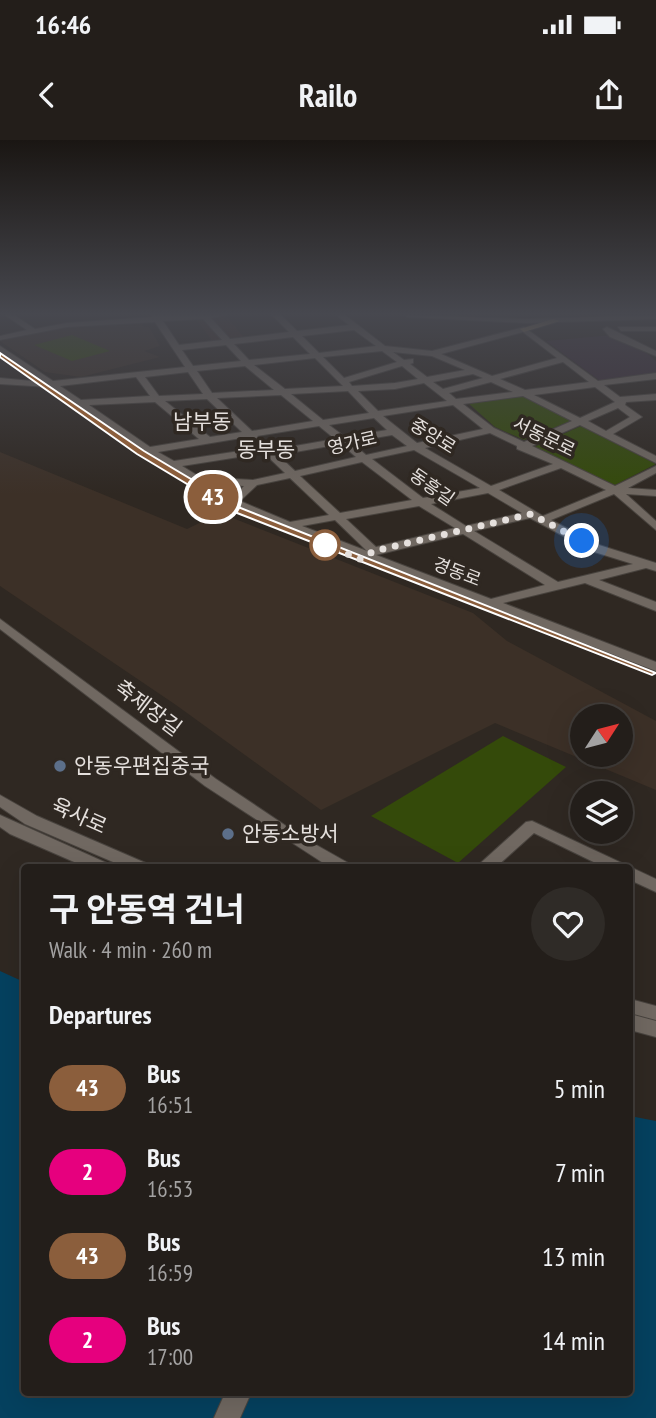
<!DOCTYPE html>
<html lang="en">
<head>
<meta charset="utf-8">
<style>
  :root { --surface:#231e1a; --page:#2f2b27; --text:#f1f3f6; --muted:#a3a2a2; --line:#403c39 }
  body { margin:0; font-family:"PT Sans Narrow","Noto Sans KR",sans-serif; background:var(--page); color:var(--text); height:100vh; display:flex; flex-direction:column; font-size:26px; white-space:nowrap }
  * { box-sizing:border-box; margin:0 }
  p { font-size:23px; color:var(--muted) }
  .icon { flex:none; width:38px; height:38px; fill:none; stroke:currentColor; stroke-width:2; stroke-linecap:round; stroke-linejoin:round }
  .map { position:relative; flex:1; overflow:hidden }
  .details { position:absolute; left:21px; top:724px; width:612px; height:532px; display:flex; flex-direction:column; background:var(--surface); border-radius:7px; box-shadow:0 7px 28px #0002,0 0 0 2px var(--line) }
  .details>* { flex:none }
  .badge { padding:0 14px; border-radius:23px; font-size:24px; line-height:46px }
  .needle { width:46px; rotate:54deg }
  .controls { position:absolute; left:570px; top:564px; display:grid; gap:14px }
  .controls a { display:grid; place-items:center; width:63px; height:63px; border-radius:50%; background:var(--surface); box-shadow:0 7px 28px #0002,0 0 0 2px var(--line); font-size:35px }
  .you { position:absolute; width:35px; height:35px; margin:-18px; border:5px solid #fff; border-radius:50%; background:#1a73e8; box-shadow:0 0 0 10px #1a73e833 }
  .map>.badge { position:absolute; translate:-50% -50%; box-shadow:0 0 0 4px #fff }
  h2 { padding:0 28px; font-size:26px; line-height:63px }
  .round { display:grid; place-items:center; flex:none; width:74px; height:74px; border-radius:37px; background:var(--page) }
  .overview { display:flex; align-items:center; justify-content:space-between; height:119px; padding:0 28px }
  h1 { font-size:33px; font-weight:700; line-height:52px }
  ul { padding:0; list-style:none }
  li { display:flex; align-items:center; gap:21px; height:84px; padding:0 28px }
  li div { flex:1 }
  li b { display:block; font-size:26px }
  li em { font-style:normal }
  li .badge { min-width:77px; font-weight:700; text-align:center }
  .status { display:flex; justify-content:space-between; align-items:center; height:49px; padding:0 35px; background:var(--surface); direction:ltr }
  .status svg { height:19px; fill:currentColor }
  header { display:flex; justify-content:space-between; align-items:center; height:91px; padding:0 28px; background:var(--surface); font-size:32px; font-weight:700 }
  .map>svg:first-child { display:block }
</style>
</head>
<body>
<div class="status"><b>16:46</b><svg viewBox="0 0 49 12"><path d="M0 12V9h3v3zM5 12V6h3v6zM10 12V3h3v9zM15 12V0h3v12zM26 1h20v11H26zM47 4h2v5h-2z"/></svg></div>
<header><svg class="icon" aria-label="back" viewBox="0 0 24 24"><path d="M15 5l-7 7 7 7"/></svg>Railo<svg class="icon" aria-label="share" viewBox="0 0 24 24"><path d="M12 15V3M7 8l5-5 5 5M5 13v7h14v-7"/></svg></header>
<div class="map">
<svg width="656" height="1278" viewBox="0 0 656 1278">
  <rect width="100%" height="100%" fill="#2f2822"/>
  <path fill="#3f2c25" d="M225,175L246,200L214,203L195,178Z"/>
  <g fill="#3c3027" fill-rule="evenodd">
    <path d="M142,183L144,187H149L160,206L144,211L160,217L81,237L45,232L0,201L61,187Z"/>
    <path d="M0,312L187,389L220,373L473,473L507,501L656,581V650L495,583L321,670L176,565L0,446ZM583,576H621V614H583Z"/>
  </g>
  <path fill="#3a2b37" d="M612,195L648,214L656,221V235L600,241L546,201Z"/>
  <g fill="#344a0a">
    <path d="M72,195L110,211L72,221L34,205Z"/>
    <path d="M522,255L573,280L524,300L495,287L468,263Z"/>
    <path d="M581,286L656,324L615,345L532,308Z"/>
    <path d="M503,596L566,627L458,723L371,676Z"/>
  </g>
  <path fill="#05415f" d="M0,831L24,842V1253H630V976L656,981V1278H0Z"/>
  <g fill="none" stroke-linecap="round" stroke-linejoin="round">
    <g stroke="#48433e" stroke-width="2">
      <g id="minor">
        <path d="M5,175H14L35,189L67,183L152,177L151,175H226L211,178L230,199L289,192L272,175H281L297,191L349,185L336,175H345L385,206L432,211L524,187L598,241L656,233V239L604,245L620,257L656,254V260L626,262L625,265L642,277L613,294L656,316V323L580,285L532,306L615,346L656,326V333L628,348L656,350V356L626,354L656,381V390L614,354L551,380L599,405L656,423V431L646,428L599,440L656,462V471L585,443L503,463L656,522V531L368,420H361L359,417L234,367L225,368L223,366L226,362L166,327L50,247L0,244V238L43,242L0,213V206L53,241L185,227L155,182L67,187L0,200V196L27,190ZM203,179L222,200L179,205L163,181ZM354,190L376,206L319,213L302,196ZM523,192L557,218L492,236L441,214ZM293,197L310,214L249,220L234,204ZM226,205L241,221L193,226L182,210ZM382,211L397,222L344,238L323,217ZM393,212L432,216L465,230L427,237L410,224L413,223V219L404,220ZM315,218L343,246L285,249L254,225ZM563,222L589,242L525,250L500,239ZM245,226L274,250L212,253L197,231ZM402,226L418,239L395,243L352,246L349,242ZM188,232L203,254L159,256L145,237ZM473,234L483,238L443,249L433,242ZM136,237L150,256L81,260L60,246ZM491,242L513,252L456,259L449,253ZM424,243L447,261L378,271L358,251L395,249ZM595,247L615,262L580,278L534,255ZM348,251L369,273L323,280L291,254ZM281,255L313,281L252,291L217,258ZM523,256L572,281L524,302L494,288L463,264ZM207,259L242,292L210,297L165,261ZM155,262L199,299L150,307L89,265ZM453,265L483,289L417,303L383,276ZM618,268L630,277L606,291L588,281ZM374,278L387,290L345,297L329,285ZM319,286L335,299L272,310L257,296ZM490,293L517,306V309L553,324L491,346L425,308ZM392,295L407,306L366,315L351,302ZM247,297L259,308L174,321L158,312ZM341,304L356,317L295,331L278,315ZM414,310L480,348L423,358L372,319ZM264,313L285,333L253,340L200,337L182,326ZM362,322L412,360L340,373L300,336ZM561,328L606,350L543,376L499,350ZM290,338L329,375L290,382L240,361L257,345ZM212,344L244,346L233,357ZM488,353L522,373L466,386L431,364ZM419,366L455,388L376,407L346,379ZM530,378L591,411L633,424L558,442L474,391ZM335,380L367,411L302,386ZM463,394L545,445L491,459L376,415Z"/>
        <path d="M404,175L526,179L656,175V179L526,183L408,177Z"/>
        <path d="M607,187L656,211V216L610,197L603,189Z"/>
        <path d="M618,187H656V191H621Z"/>
        <path d="M0,479L216,639L304,698L350,724L353,728H331L205,646L0,489Z"/>
        <path d="M0,655L37,676L148,724L151,728H127L25,684L0,667Z"/>
        <path d="M0,675L109,724L112,728H88L10,694L0,687Z"/>
        <path d="M532,681L656,739V752L630,740V728H606L534,693L495,728H475L526,682Z"/>
        <path d="M630,859L656,866V880L630,873Z"/>
        <path d="M630,874L656,881V897L630,890Z"/>
        <path d="M225,1253H251L240,1278H214Z"/>
      </g>
    </g>
    <g stroke="#48433e" stroke-width="2">
      <path id="major" d="M553,179L560,181L524,192L520,189Z"/>
    </g>
    <use href="#minor" fill="#706861" fill-rule="evenodd"/>
    <use href="#major" fill="#aa946a" fill-rule="evenodd"/>
  </g>
  <linearGradient id="sky" x2="0" y2="1"><stop stop-color="#1a1613"/><stop offset="0.49" stop-color="#47484f"/><stop offset="1" stop-color="#47484f" stop-opacity="0"/></linearGradient>
  <rect width="656" height="354" fill="url(#sky)"/>
  <path fill="#8b5e3c" stroke="#fff" stroke-width="2" d="M0,213L144,311L238,367L656,533L652,535L232,371L137,314L0,217Z"/>
  <g fill="none" stroke-linecap="round" stroke-linejoin="round">
    <path stroke="#e5e0dd" stroke-width="7" stroke-dasharray="0 12.6" d="M325,405L360,419L374,411L531,374L582,401"/>
  </g>
  <circle fill="#fff" stroke="#8b5e3c" stroke-width="3.5" cx="325" cy="405" r="14"/>
  <g fill="#5c6f8a" stroke="#2f2822" stroke-width="2.5">
    <circle cx="60" cy="626" r="7"/>
    <circle cx="228" cy="694" r="7"/>
  </g>
  <g text-anchor="middle" stroke-width="7" stroke-linejoin="round" paint-order="stroke">
    <g font-size="18" fill="#e5e0dd" stroke="#2f2822">
      <text transform="translate(433 296) rotate(32)" y="6">중앙로</text>
      <text transform="translate(544 297) rotate(26)" y="6">서동문로</text>
      <text transform="translate(352 303) rotate(-13)" y="6">영가로</text>
      <text transform="translate(432 347) rotate(35)" y="6">동흥길</text>
      <text transform="translate(457 432) rotate(21)" y="6">경동로</text>
    </g>
    <g font-size="21" fill="#e5e0dd" stroke="#2f2822">
      <text x="202" y="289">남부동</text>
      <text x="266" y="317">동부동</text>
    </g>
    <g font-size="21" fill="#e5e0dd" stroke="#2f2822">
      <text transform="translate(148 568) rotate(37)" y="7">축제장길</text>
      <text transform="translate(79 676) rotate(24)" y="7">육사로</text>
    </g>
    <g font-size="21" fill="#e5e0dd" stroke="#2f2822" text-anchor="start">
      <text x="74" y="633">안동우편집중국</text>
      <text x="242" y="701">안동소방서</text>
    </g>
  </g>
</svg>
<div class="controls">
<a><svg class="needle" viewBox="-14 -14 28 28"><path d="M0-13l5 13h-10z" fill="#e53935"/><path d="M0 13l5-13h-10z" fill="#a3a2a2"/></svg></a>
<a><svg class="icon" aria-label="layers" viewBox="0 0 24 24"><path d="M12 4l9 5-9 5-9-5zM3 14l9 5 9-5"/></svg></a>
</div>
<div class="you" style="left:582px;top:401px"></div>
<b class="badge" style="left:213px;top:357px;background:#8b5e3c;color:#fff">43</b>
<section class="details">
<div class="overview"><div><h1>구 안동역 건너</h1><p>Walk · 4 min · 260 m</p></div><a class="round"><svg class="icon" aria-label="heart" viewBox="0 0 24 24"><path d="M12 20l-8-8c-3-5 5-10 8-4 3-6 11-1 8 4z"/></svg></a></div>
<h2>Departures</h2>
<ul>
<li><span class="badge" style="background:#8b5e3c;color:#fff">43</span><div><b>Bus</b><p>16:51</p></div><em>5 min</em></li>
<li><span class="badge" style="background:#e6007e;color:#fff">2</span><div><b>Bus</b><p>16:53</p></div><em>7 min</em></li>
<li><span class="badge" style="background:#8b5e3c;color:#fff">43</span><div><b>Bus</b><p>16:59</p></div><em>13 min</em></li>
<li><span class="badge" style="background:#e6007e;color:#fff">2</span><div><b>Bus</b><p>17:00</p></div><em>14 min</em></li>
</ul>
</section>
</div>
</body>
</html>
